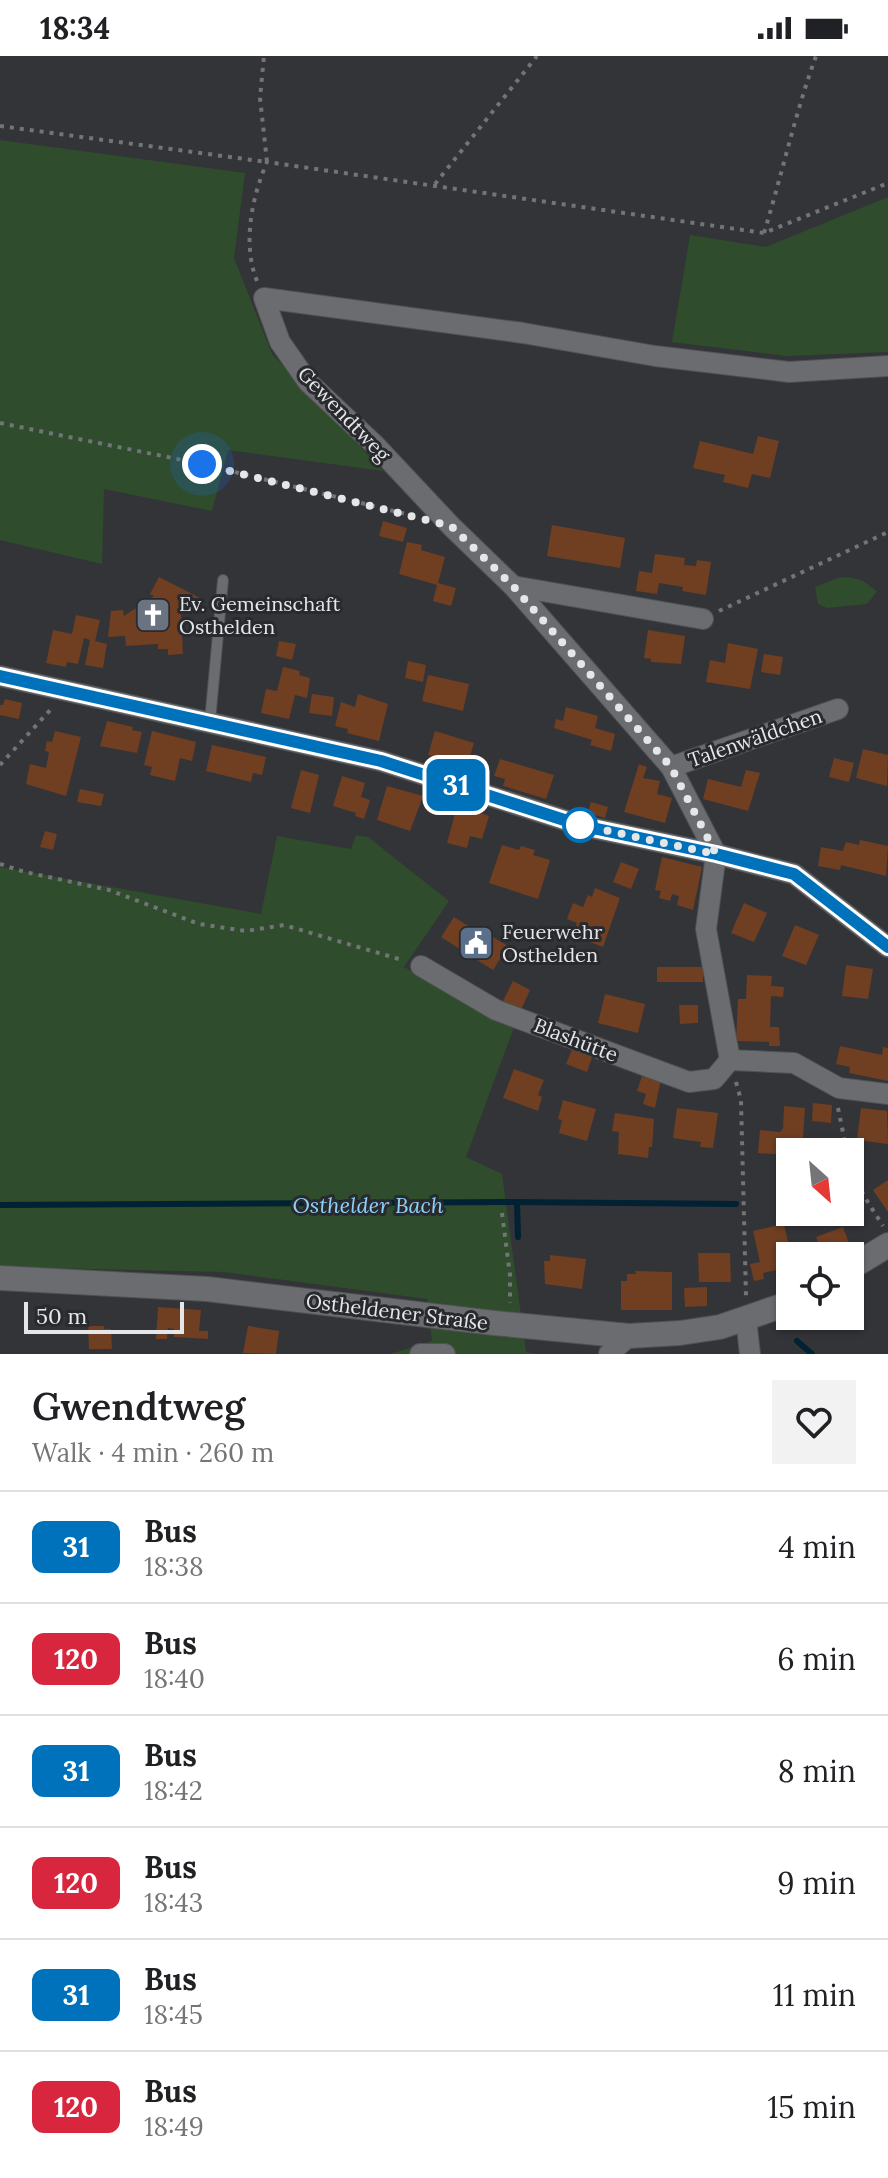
<!DOCTYPE html>
<html lang="en">
<head>
<meta charset="utf-8">
<style>
  :root { --surface:#fff; --page:#f2f2f2; --text:#202124; --muted:#757577; --line:#e0e0e0 }
  body { margin:0; font-family:Lora,serif; background:var(--page); color:var(--text); height:100vh; display:flex; flex-direction:column; font-size:30px; white-space:nowrap }
  * { box-sizing:border-box; margin:0 }
  p { font-size:26px; color:var(--muted) }
  .icon { flex:none; width:44px; height:44px; fill:none; stroke:currentColor; stroke-width:2; stroke-linecap:round; stroke-linejoin:round }
  .map { position:relative; height:1298px; overflow:hidden }
  .sheet { display:flex; flex-direction:column; background:var(--surface); flex:1 }
  .sheet>* { flex:none }
  .badge { padding:0 16px; border-radius:12px; font-size:28px; line-height:52px }
  .needle { width:52px; rotate:153deg }
  .controls { position:absolute; left:776px; top:1082px; display:grid; gap:16px }
  .controls a { display:grid; place-items:center; width:88px; height:88px; border-radius:0px; background:var(--surface); box-shadow:0 2px 6px #0004; font-size:40px }
  .scale { position:absolute; left:24px; bottom:20px; width:160px; box-sizing:border-box; padding-left:8px; border:4px solid #e4e6e8; border-top:0; font-size:22px; line-height:28px; white-space:nowrap; color:#e4e6e8; -webkit-text-stroke:6px #292a2e; paint-order:stroke }
  .you { position:absolute; width:40px; height:40px; margin:-20px; border:6px solid #fff; border-radius:50%; background:#1a73e8; box-shadow:0 0 0 12px #1a73e833 }
  .map>.badge { position:absolute; translate:-50% -50%; box-shadow:0 0 0 4px #fff }
  .round { display:grid; place-items:center; flex:none; width:84px; height:84px; border-radius:0px; background:var(--page) }
  .summary { display:flex; align-items:center; justify-content:space-between; height:136px; padding:0 32px }
  h1 { font-size:38px; font-weight:600; line-height:60px }
  ul { padding:0; list-style:none }
  li { display:flex; align-items:center; gap:24px; height:112px; padding:0 32px; border-top:2px solid var(--line) }
  li div { flex:1 }
  li b { display:block; font-size:30px }
  li em { font-style:normal }
  li .badge { min-width:88px; font-weight:700; text-align:center }
  .status { display:flex; justify-content:space-between; align-items:center; height:56px; padding:0 40px; background:var(--surface); direction:ltr }
  .status svg { height:22px; fill:currentColor }
  .map>svg:first-child { display:block }
</style>
</head>
<body>
<div class="status"><b>18:34</b><svg viewBox="0 0 49 12"><path d="M0 12V9h3v3zM5 12V6h3v6zM10 12V3h3v9zM15 12V0h3v12zM26 1h20v11H26zM47 4h2v5h-2z"/></svg></div>
<div class="map">
<svg width="888" height="1298" viewBox="0 0 888 1298">
  <rect width="100%" height="100%" fill="#333438"/>
  <g fill="#2f4c2c">
    <path d="M0,84L245,117L234,202L272,298L383,415L228,394L212,455L104,433L102,508L0,484Z"/>
    <path d="M888,141V296L787,300L672,286L690,179L766,191Z"/>
    <path d="M850,521L863,525L877,535L867,548L827,552L818,548L815,531L838,522Z"/>
    <path d="M356,779L368,781L449,845L404,911L514,971L466,1101L502,1118L526,1296L535,1298H390L432,1285L427,1243L224,1216L0,1211V811L261,858L277,780L351,793Z"/>
  </g>
  <g fill="none" stroke-linecap="round" stroke-linejoin="round">
    <g stroke="#012233" stroke-width="6">
      <path d="M517,1146L518,1181"/>
      <path d="M0,1149L512,1146L736,1148"/>
      <path d="M797,1285L812,1298"/>
    </g>
  </g>
  <g fill="#703e21">
    <path d="M758,380L779,385L770,422L752,418L748,432L723,426L725,419L693,412L700,385L753,398Z"/>
    <path d="M383,465L407,472L403,486L379,480Z"/>
    <path d="M552,469L625,482L620,512L547,500Z"/>
    <path d="M407,486L422,489L421,494L445,501L438,527L456,532L451,550L433,545L437,529L399,518Z"/>
    <path d="M655,498L685,502L684,509L696,510L697,504L711,506L706,539L682,535L683,531L659,527L657,538L636,535L639,515L652,517Z"/>
    <path d="M159,521L202,543L181,557L183,598L168,599V593H158V588L126,590L125,580L108,581L111,555L123,554L124,560L154,540L150,538Z"/>
    <path d="M76,559L100,564L95,585L107,588L103,612L85,609L90,584L84,582L78,608L67,606L66,611L46,607L53,574L72,578Z"/>
    <path d="M648,574L685,580L681,608L651,606V603L644,602Z"/>
    <path d="M279,585L296,588L292,604L276,600Z"/>
    <path d="M728,587L758,593L750,633L706,626L710,604L725,607Z"/>
    <path d="M764,598L783,601L780,619L761,616Z"/>
    <path d="M408,605L426,609L423,626L405,622Z"/>
    <path d="M283,611L300,615L299,619L310,622L307,642L295,639L289,663L261,657L266,633L277,635Z"/>
    <path d="M428,619L469,628L463,655L422,645Z"/>
    <path d="M312,638L334,641L332,660L309,657Z"/>
    <path d="M358,638L388,648L379,685L347,677L348,673L335,670L341,646L355,651Z"/>
    <path d="M5,643L22,647L19,663L0,659V649H3Z"/>
    <path d="M566,651L598,660L595,672L615,678L611,695L590,689L592,684L554,672L556,663L563,665Z"/>
    <path d="M107,665L133,671L132,674L142,676L137,697L100,690Z"/>
    <path d="M55,675L81,681L66,740L26,728L30,708L46,712L49,696L45,695L47,685L52,686Z"/>
    <path d="M152,675L196,686L192,705L180,702L175,725L150,719L152,711L144,709Z"/>
    <path d="M435,675L474,687L467,710L428,699Z"/>
    <path d="M212,689L266,701L262,719L253,717L251,726L206,715Z"/>
    <path d="M863,693L888,699L887,730L856,722Z"/>
    <path d="M834,702L854,707L849,726L829,721Z"/>
    <path d="M500,703L554,719L546,743L503,730L505,723L494,720Z"/>
    <path d="M639,708L647,711L643,722L660,725L657,738L672,742L665,767L624,756Z"/>
    <path d="M301,714L319,719L310,757L291,752Z"/>
    <path d="M746,714L760,717L748,755L703,743L708,723L741,731Z"/>
    <path d="M342,720L365,727L361,741L370,744L364,763L355,760L356,757L333,750Z"/>
    <path d="M387,730L423,740L410,775L377,764Z"/>
    <path d="M80,733L104,738L101,750L77,746Z"/>
    <path d="M591,746L608,751L605,762L588,757Z"/>
    <path d="M457,750L489,760L482,783L470,780L467,792L447,787Z"/>
    <path d="M45,775L57,778L53,794L40,791Z"/>
    <path d="M860,784L888,790L886,820L841,809L840,814L818,810L821,791L843,795L846,786L859,789Z"/>
    <path d="M502,789L519,794L521,790L535,794L533,799L550,804L538,843L489,827Z"/>
    <path d="M662,801L702,811L693,854L677,849L679,840L672,838L670,845L659,842L661,835L655,834Z"/>
    <path d="M621,806L639,813L631,833L613,826Z"/>
    <path d="M595,832L620,842L603,891L572,879L577,867L567,863L573,847L583,851L588,839L592,841Z"/>
    <path d="M744,847L767,857L754,886L731,877Z"/>
    <path d="M454,861L489,883L491,880L508,890L493,914L441,881Z"/>
    <path d="M795,869L819,879L806,909L782,900Z"/>
    <path d="M846,909L873,913L868,943L842,940Z"/>
    <rect x="657" y="911" width="46" height="15"/>
    <path d="M747,919L772,920L771,930L784,931L783,941L771,940L770,971H779L780,990H769V986L736,985L738,943H746Z"/>
    <path d="M513,925L530,934L521,954L503,945Z"/>
    <path d="M605,938L645,948L638,977L598,967Z"/>
    <path d="M679,949H698V967L680,968Z"/>
    <path d="M840,990L882,999L883,991L888,992V1025L849,1017L850,1011L836,1008Z"/>
    <path d="M573,991L593,999L587,1016L566,1008Z"/>
    <path d="M514,1013L544,1024L538,1039L542,1041L538,1055L503,1042Z"/>
    <path d="M643,1017L661,1023L655,1052L643,1048L646,1038L637,1035Z"/>
    <path d="M563,1044L596,1053L587,1085L559,1077L562,1064L558,1063Z"/>
    <path d="M813,1047L832,1049L831,1067L812,1065Z"/>
    <path d="M784,1050L805,1052L802,1096H790V1099L758,1097L760,1074L780,1076L783,1072Z"/>
    <path d="M677,1052L718,1057L713,1092L700,1091L701,1086L673,1082Z"/>
    <path d="M861,1052L887,1055L888,1088L857,1084Z"/>
    <path d="M615,1057L654,1063L652,1091H649L648,1102L618,1098L619,1076L612,1075Z"/>
    <path d="M888,1124V1156L873,1134Z"/>
    <path d="M784,1168L791,1200L790,1211L763,1217L764,1223L754,1225L750,1208L760,1206L753,1175Z"/>
    <path d="M843,1171L850,1190L816,1200L814,1194L820,1192L816,1181Z"/>
    <path d="M698,1197H730L731,1226H699Z"/>
    <path d="M550,1199L586,1203L582,1233L545,1228L544,1205H550Z"/>
    <path d="M635,1215L672,1216V1254H621V1225H627V1218H636Z"/>
    <path d="M707,1231V1250L685,1251L684,1232Z"/>
    <path d="M158,1251L201,1254L199,1275H208V1283L174,1281V1273L168,1272L167,1283H156Z"/>
    <path d="M88,1270H104V1273H111L112,1293H89Z"/>
    <path d="M248,1270L279,1275L276,1298L243,1297Z"/>
  </g>
  <g fill="none" stroke-linecap="round" stroke-linejoin="round">
    <g stroke="#4f5153" stroke-width="12">
      <path id="lane" d="M210,665L223,524"/>
    </g>
    <g stroke="#4f5153" stroke-width="22">
      <g id="street">
        <path d="M513,530L703,563"/>
        <path d="M0,620L381,705L583,770L716,798L794,818L888,891"/>
        <path d="M671,711L838,653"/>
        <path d="M421,910L496,954L689,1026L714,1023L730,1004L794,1007L839,1032L888,1038"/>
        <path d="M730,1004L706,873L716,798L671,711L513,530L451,470L376,390L308,326L280,286L264,242L523,277L655,300L789,316L888,310"/>
        <path d="M746,1263L750,1298"/>
        <path d="M420,1298H445"/>
        <path d="M609,1298L629,1280"/>
      </g>
    </g>
    <g stroke="#4f5153" stroke-width="26">
      <g id="secondary">
        <path d="M850,1212L888,1189"/>
        <path d="M0,1222L207,1233L494,1267L629,1280L680,1277L720,1271L790,1247"/>
      </g>
    </g>
    <g stroke="#727477" stroke-width="4" stroke-dasharray="4 6" stroke-linecap="butt">
      <path d="M0,70L267,106L260,42L264,0"/>
      <path d="M435,128L537,0"/>
      <path d="M764,177C782,118 795,58 816,0"/>
      <path d="M257,225C242,188 252,141 267,106L764,177L888,127"/>
      <path d="M0,367L202,408L414,460"/>
      <path d="M719,555L888,476"/>
      <path d="M0,709L52,652"/>
      <path d="M0,808L25,816L109,834L199,868L246,875L284,869L402,904"/>
      <path d="M736,1026L741,1044L746,1240"/>
      <path d="M838,1052L847,1096"/>
      <path d="M850,1107L864,1140L883,1170"/>
      <path d="M502,1157L510,1219V1247"/>
    </g>
    <use href="#lane" stroke="#6a6c70" stroke-width="10"/>
    <use href="#street" stroke="#6a6c70" stroke-width="20"/>
    <use href="#secondary" stroke="#6a6c70" stroke-width="24"/>
  </g>
  <g fill="none" stroke-linecap="round" stroke-linejoin="round">
    <g stroke="#fff" stroke-width="18">
      <path id="line" d="M0,620L381,705L583,770L716,798L794,818L888,891"/>
    </g>
    <use href="#line" stroke="#0072bc" stroke-width="12"/>
    <path stroke="#e4e6e8" stroke-width="8" stroke-dasharray="0 14.4" d="M202,408L451,470L513,530L671,711L716,798L580,769"/>
  </g>
  <defs>
    <g id="church-square" transform="scale(1.8)"><rect x="-9" y="-9" width="18" height="18" rx="4" fill="#6b7280" stroke="#292a2e"/><path d="M-1.2-6h2.4v3.5h3.3v2.4h-3.3V6h-2.4V-.1h-3.3v-2.4h3.3Z" fill="#fff"/></g>
    <g id="civic-square" transform="scale(1.8)"><rect x="-9" y="-9" width="18" height="18" rx="4" fill="#5c6f8a" stroke="#292a2e"/><path d="M-.6-6.5H3V-4.5H.6V-3L4-1V1h2V6H-6V1h2V-1L-.6-3ZM-1.2 2.5V6h2.4V2.5Z" fill="#fff"/></g>
  </defs>
  <g fill-rule="evenodd">
    <use href="#church-square" x="153" y="559"/>
    <use href="#civic-square" x="476" y="887"/>
  </g>
  <circle fill="#fff" stroke="#0072bc" stroke-width="4" cx="580" cy="769" r="16"/>
  <g text-anchor="middle" stroke-width="6" stroke-linejoin="round" paint-order="stroke">
    <g font-size="20" fill="#e4e6e8" stroke="#292a2e">
      <text transform="translate(344 358) rotate(46)" y="7">Gewendtweg</text>
      <text transform="translate(755 682) rotate(-19)" y="7">Talenwäldchen</text>
      <text transform="translate(576 984) rotate(21)" y="7">Blashütte</text>
      <text transform="translate(397 1256) rotate(7)" y="7">Ostheldener Straße</text>
    </g>
    <g font-size="20" fill="#e4e6e8" stroke="#292a2e" text-anchor="start">
      <text x="179" y="555">Ev. Gemeinschaft<tspan x="179" dy="23">Osthelden</tspan></text>
      <text x="502" y="883">Feuerwehr<tspan x="502" dy="23">Osthelden</tspan></text>
    </g>
    <g font-size="22" font-style="italic" fill="#8dd1f9" stroke="#292a2e">
      <text x="368" y="1157">Osthelder Bach</text>
    </g>
  </g>
</svg>
<div class="controls">
<a><svg class="needle" viewBox="-14 -14 28 28"><path d="M0-13l5 13h-10z" fill="#e53935"/><path d="M0 13l5-13h-10z" fill="#757577"/></svg></a>
<a><svg class="icon" aria-label="locate" viewBox="0 0 24 24"><circle cx="12" cy="12" r="6"/><path d="M12 2v4M12 18v4M2 12h4M18 12h4"/></svg></a>
</div>
<div class="scale">50 m</div>
<div class="you" style="left:202px;top:408px"></div>
<b class="badge" style="left:456px;top:729px;background:#0072bc;color:#fff">31</b>
</div>
<section class="sheet">
<div class="summary"><div><h1>Gwendtweg</h1><p>Walk · 4 min · 260 m</p></div><a class="round"><svg class="icon" aria-label="heart" viewBox="0 0 24 24"><path d="M12 20l-8-8c-3-5 5-10 8-4 3-6 11-1 8 4z"/></svg></a></div>
<ul>
<li><span class="badge" style="background:#0072bc;color:#fff">31</span><div><b>Bus</b><p>18:38</p></div><em>4 min</em></li>
<li><span class="badge" style="background:#d7263d;color:#fff">120</span><div><b>Bus</b><p>18:40</p></div><em>6 min</em></li>
<li><span class="badge" style="background:#0072bc;color:#fff">31</span><div><b>Bus</b><p>18:42</p></div><em>8 min</em></li>
<li><span class="badge" style="background:#d7263d;color:#fff">120</span><div><b>Bus</b><p>18:43</p></div><em>9 min</em></li>
<li><span class="badge" style="background:#0072bc;color:#fff">31</span><div><b>Bus</b><p>18:45</p></div><em>11 min</em></li>
<li><span class="badge" style="background:#d7263d;color:#fff">120</span><div><b>Bus</b><p>18:49</p></div><em>15 min</em></li>
</ul>
</section>
</body>
</html>
